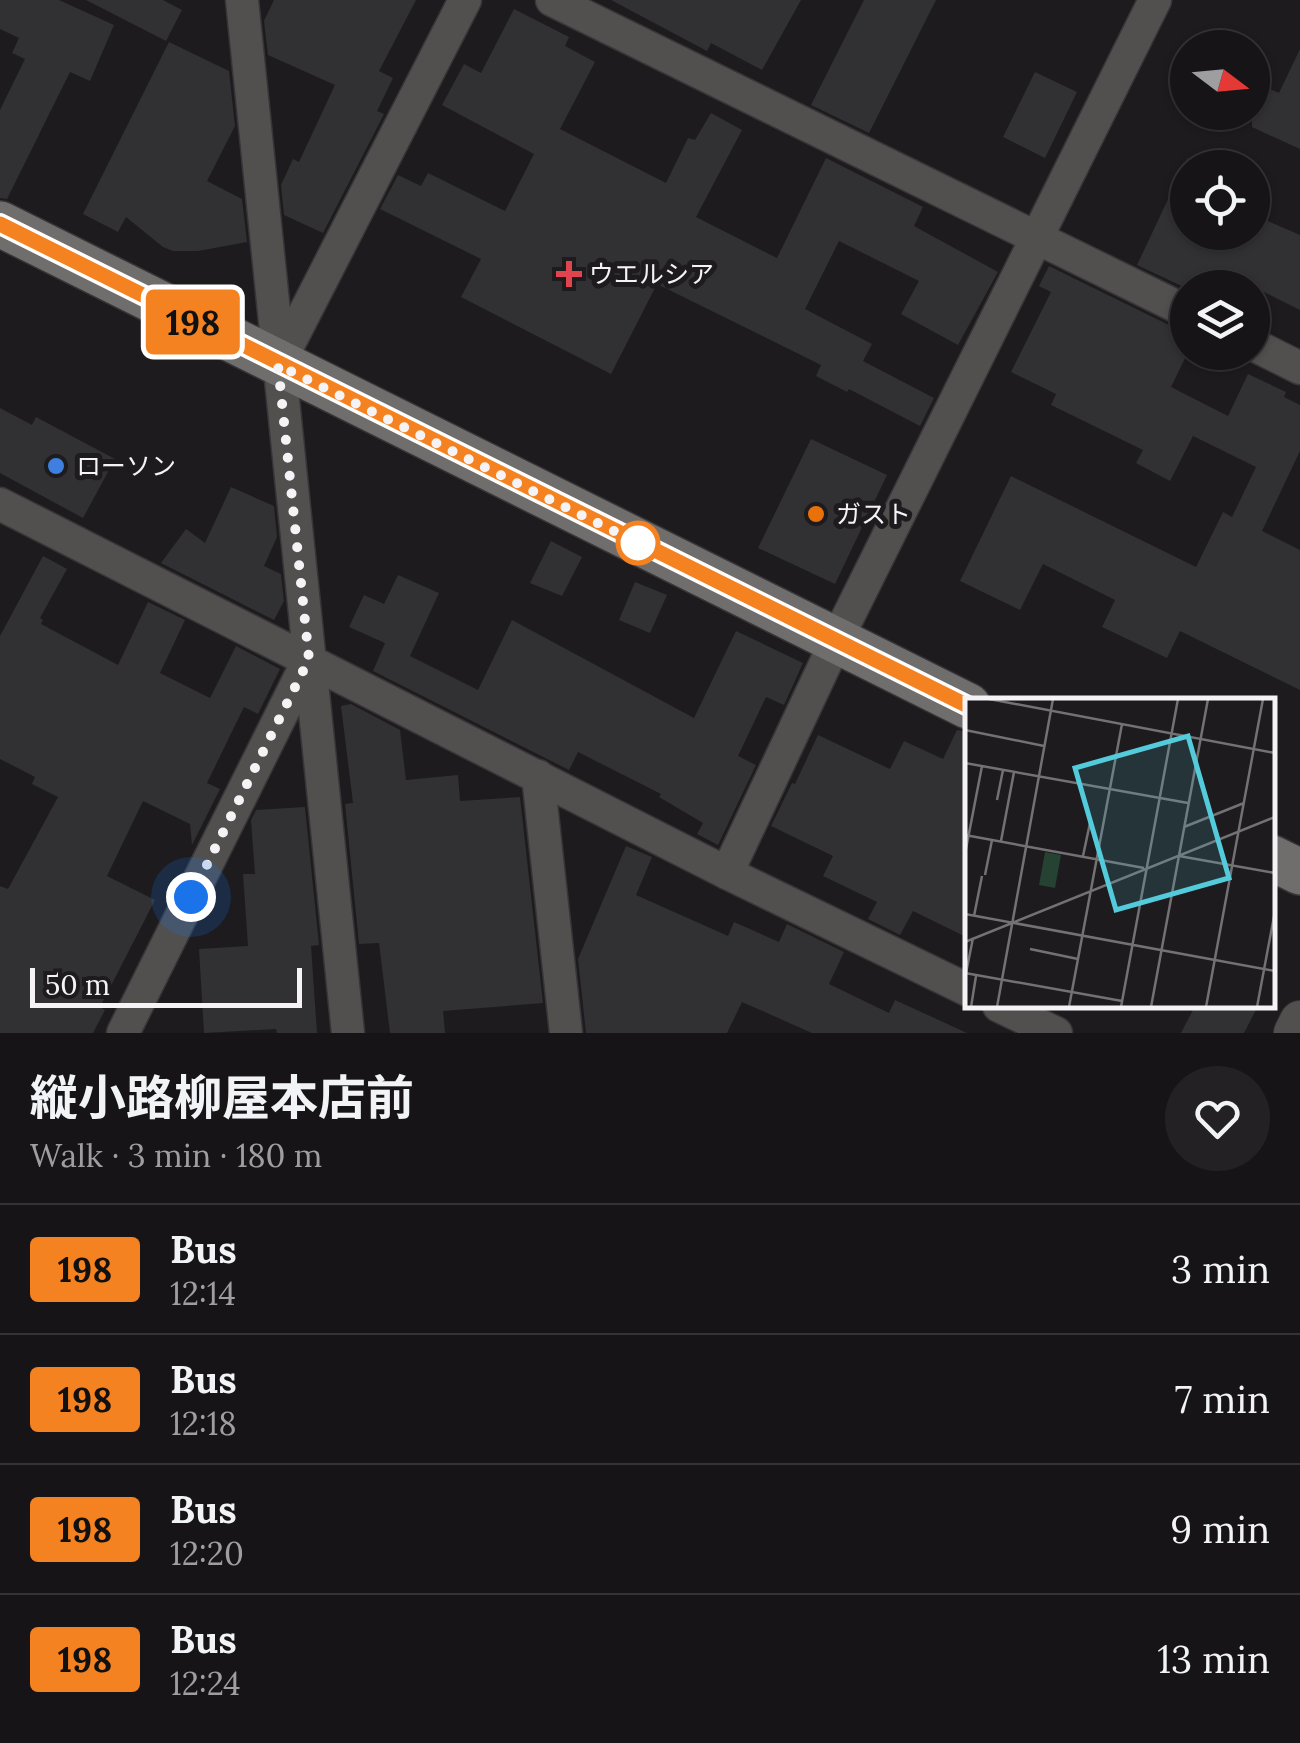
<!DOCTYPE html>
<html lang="en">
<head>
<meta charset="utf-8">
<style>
  :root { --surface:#161416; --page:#232123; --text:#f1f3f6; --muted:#9e9ea1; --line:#353335 }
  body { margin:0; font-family:Lora,"Noto Sans JP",serif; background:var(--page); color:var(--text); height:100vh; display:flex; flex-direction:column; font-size:38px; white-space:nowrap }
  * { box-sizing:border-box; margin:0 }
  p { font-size:32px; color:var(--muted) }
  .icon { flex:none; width:55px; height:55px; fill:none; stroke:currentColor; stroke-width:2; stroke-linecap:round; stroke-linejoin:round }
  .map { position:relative; height:1033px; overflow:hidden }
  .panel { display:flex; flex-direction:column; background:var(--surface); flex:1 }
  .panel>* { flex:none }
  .badge { padding:0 20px; border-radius:8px; font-size:35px; line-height:65px }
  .needle { width:65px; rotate:106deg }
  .fabs { position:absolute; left:1170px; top:30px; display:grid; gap:20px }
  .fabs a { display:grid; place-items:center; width:100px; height:100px; border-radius:50%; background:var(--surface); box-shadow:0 2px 8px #0004,0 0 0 2px var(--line); font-size:50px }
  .scale { position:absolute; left:30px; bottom:25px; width:272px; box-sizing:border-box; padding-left:10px; border:5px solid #f5f3f5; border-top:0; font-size:28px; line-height:35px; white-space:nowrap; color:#f5f3f5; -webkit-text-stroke:8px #1d1b1d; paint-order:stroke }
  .you { position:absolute; width:50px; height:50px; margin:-25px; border:8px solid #fff; border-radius:50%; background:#1a73e8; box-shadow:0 0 0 15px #1a73e833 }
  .map>.badge { position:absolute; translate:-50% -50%; box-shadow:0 0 0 5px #fff }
  .round { display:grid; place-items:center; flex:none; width:105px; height:105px; border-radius:52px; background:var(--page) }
  .summary { display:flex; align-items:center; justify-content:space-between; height:170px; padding:0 30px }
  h1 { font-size:48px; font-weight:700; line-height:75px }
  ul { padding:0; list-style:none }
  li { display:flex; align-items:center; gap:30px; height:130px; padding:0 30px; border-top:2px solid var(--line) }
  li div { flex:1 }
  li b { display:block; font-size:38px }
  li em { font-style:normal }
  li .badge { min-width:110px; font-weight:700; text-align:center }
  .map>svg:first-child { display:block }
</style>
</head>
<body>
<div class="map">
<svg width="1300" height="1033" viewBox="0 0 1300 1033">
  <rect width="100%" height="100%" fill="#1d1b1d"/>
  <g fill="#313033">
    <path d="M0,0H59L114,25L90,81L70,72L7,199L0,198V110L25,59L12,53L19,38L0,29Z"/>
    <path d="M86,0H163L182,10L166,41Z"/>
    <path d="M274,0H416L379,71L393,78L377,111L384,114L323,233L284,215L281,185L293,159L299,162L335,85L268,55L264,21Z"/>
    <path d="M611,0H801L762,70L711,43L707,51Z"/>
    <path d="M864,0H936L869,133L811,105Z"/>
    <path d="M514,9L569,37L565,46L595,62L560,129L666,183L688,138L695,140L711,113L742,130L696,217L777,258L826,158L923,207L914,226L998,272L958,345L901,314L919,281L839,241L805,309L872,344L863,361L934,398L920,426L849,389L847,392L816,376L821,365L657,284L611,374L461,297L481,259L380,209L398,175L421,186L428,173L505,211L534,154L442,105L464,64L481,73Z"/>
    <path d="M169,42L229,71L235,126L207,181L242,199L247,242L198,251H173L163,247L126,217L118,232L83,214Z"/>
    <path d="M1300,49V149L1252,127V81L1279,93Z"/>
    <path d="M1035,72L1077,92L1045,158L1003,137Z"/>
    <path d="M1188,157V232H1252V214L1300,235V310L1226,273L1219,288H1188V289L1137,265Z"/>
    <path d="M1049,266L1179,330L1188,332V352L1171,387L1228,416L1248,374L1286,392L1284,397L1300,405V451L1262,531L1300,550V690L1180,631L1167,658L1102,627L1115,600L1043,564L1020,610L960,581L1011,476L1196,567L1223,512L1232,517L1256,467L1193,436L1170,481L1136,463L1143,450L1051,405L1056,394L1011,372L1051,292L1039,286Z"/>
    <path d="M0,408L32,425L36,417L115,459L83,518L0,473Z"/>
    <path d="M811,439L887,475L835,584L758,548Z"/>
    <path d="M231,487L274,506L277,537L264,566L281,574L284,601L274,620L161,563L186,529L205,543Z"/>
    <path d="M551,541L582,557L562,596L530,583Z"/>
    <path d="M43,556L67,569L40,618L43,620L41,624L118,665L148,602L185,620L160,673L210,698L236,646L280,669L258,714L244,707L207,783L220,789L192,845L190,824L143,801L107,876L155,900L100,1007L105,1010L93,1033H0V886L8,889L58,797L32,784L35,777L0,759V636Z"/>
    <path d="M398,575L439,593L410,656L478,690L512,620L694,718L736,631L803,663L784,705L766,697L738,756L756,765L718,845L697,834L703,823L659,797L661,794L578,752L569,770L373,671L385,643L349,627L364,595L384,604Z"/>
    <path d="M635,582L667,595L650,633L619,620Z"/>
    <path d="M351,704L400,730L406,780L458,775L460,801L520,797L543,1003L443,1011L445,1033H390L379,943L359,944L345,804L353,803L341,706Z"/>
    <path d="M957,730L968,732V938L913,911L900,935L868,919L877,902L823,876L833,856L771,826L792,783L795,784L818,735L890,769L904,741L943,759Z"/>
    <path d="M305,807L319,945L311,946L317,1033H277L276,1029L204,1033L199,949L248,946L243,874H255L251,820L256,810Z"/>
    <path d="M626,846L652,857L636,895L728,936L734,922L779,942L787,924L844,952L829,984L889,1013L895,1000L967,1033H812L742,1002L727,1033H586L578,959Z"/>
    <path d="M1195,1006H1258L1244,1033H1181Z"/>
  </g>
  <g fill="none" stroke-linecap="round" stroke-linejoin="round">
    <g stroke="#373537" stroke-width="35">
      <g id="minor">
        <path d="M242,0L348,1033"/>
        <path d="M552,0L1188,312"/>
        <path d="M1252,344L1300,368"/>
        <path d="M278,365L465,0"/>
        <path d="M0,504L727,873L968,990"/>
        <path d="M538,776L566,1033"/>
        <path d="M727,873L836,641L1155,0"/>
        <path d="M999,1006L1056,1033"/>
        <path d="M123,1033L309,659"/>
      </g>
    </g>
    <g stroke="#373537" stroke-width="42">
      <path id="tertiary" d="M1294,1033L1300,1021"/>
    </g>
    <g stroke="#373537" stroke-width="48">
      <g id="secondary">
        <path d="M0,224L968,706"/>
        <path d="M1272,858L1300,872"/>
      </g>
    </g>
    <use href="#minor" stroke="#52504f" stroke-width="32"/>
    <use href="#tertiary" stroke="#52504f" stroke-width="40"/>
    <use href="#secondary" stroke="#706e6c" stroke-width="45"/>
  </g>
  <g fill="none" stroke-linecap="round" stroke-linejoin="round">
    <g stroke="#fff" stroke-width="22">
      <path id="line" d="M0,224L968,706"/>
    </g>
    <use href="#line" stroke="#f58220" stroke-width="15"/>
    <path stroke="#f5f3f5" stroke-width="10" stroke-dasharray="0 18" d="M191,897L309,659L278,365L638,543"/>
  </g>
  <path fill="#e0444e" stroke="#1d1b1d" stroke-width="4" d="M564 259h10v10h10v10h-10v10h-10v-10h-10v-10h10z"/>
  <circle fill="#3f7fe0" stroke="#1d1b1d" stroke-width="4" cx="56" cy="466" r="10"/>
  <circle fill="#e8710a" stroke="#1d1b1d" stroke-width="4" cx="816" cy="514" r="10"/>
  <circle fill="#fff" stroke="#f58220" stroke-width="5" cx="638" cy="543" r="20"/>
  <g text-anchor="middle" stroke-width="10" stroke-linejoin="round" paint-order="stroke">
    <g font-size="25" fill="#f5f3f5" stroke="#1d1b1d" text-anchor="start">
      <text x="589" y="283">ウエルシア</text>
      <text x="76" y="475">ローソン</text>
      <text x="836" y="523">ガスト</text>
    </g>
  </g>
  <g transform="translate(965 698)">
    <rect width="310" height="310" fill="#1d1b1d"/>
    <path d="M80,154L96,157L90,190L74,187Z" fill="#264233"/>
    <path fill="none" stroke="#737173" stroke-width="2.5" d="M24,1L310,55M0,32L79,48M0,65L223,105M32,102L38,72M219,129L279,105M0,137L179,170M36,143L49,74M0,156L17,68M118,158L125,125M214,158L310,175M20,177L27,142M0,216L310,273M9,218L17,178M0,244L310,119M65,251L113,261M0,275L157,303M1,275L8,240M6,309L11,278M32,309L88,1M104,309L157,26M156,309L213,1M186,309L243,1M241,309L298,1M292,309L310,213"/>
    <path fill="#53cbdb" fill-opacity="0.15" stroke="#53cbdb" stroke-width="5" d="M223,38L264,180L151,212L110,70Z"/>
    <rect width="310" height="310" fill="none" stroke="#f5f3f5" stroke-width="5"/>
  </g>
</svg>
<div class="fabs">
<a><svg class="needle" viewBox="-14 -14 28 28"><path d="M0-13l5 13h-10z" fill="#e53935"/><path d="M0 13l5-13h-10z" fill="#9e9ea1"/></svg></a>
<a><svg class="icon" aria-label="locate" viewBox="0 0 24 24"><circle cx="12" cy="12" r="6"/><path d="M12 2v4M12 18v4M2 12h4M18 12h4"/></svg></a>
<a><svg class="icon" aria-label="layers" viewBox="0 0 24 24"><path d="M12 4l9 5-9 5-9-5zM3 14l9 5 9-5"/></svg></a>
</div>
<div class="scale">50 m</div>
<div class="you" style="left:191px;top:897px"></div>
<b class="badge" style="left:193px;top:322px;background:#f58220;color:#111">198</b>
</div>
<section class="panel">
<div class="summary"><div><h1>縦小路柳屋本店前</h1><p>Walk · 3 min · 180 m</p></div><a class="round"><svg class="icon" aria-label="heart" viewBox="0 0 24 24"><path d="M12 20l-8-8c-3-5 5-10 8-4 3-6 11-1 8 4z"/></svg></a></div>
<ul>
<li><span class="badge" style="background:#f58220;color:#111">198</span><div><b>Bus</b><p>12:14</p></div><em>3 min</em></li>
<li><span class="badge" style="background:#f58220;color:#111">198</span><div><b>Bus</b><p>12:18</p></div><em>7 min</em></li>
<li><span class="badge" style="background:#f58220;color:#111">198</span><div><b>Bus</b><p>12:20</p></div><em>9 min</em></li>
<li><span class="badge" style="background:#f58220;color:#111">198</span><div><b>Bus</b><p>12:24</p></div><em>13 min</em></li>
</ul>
</section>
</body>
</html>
